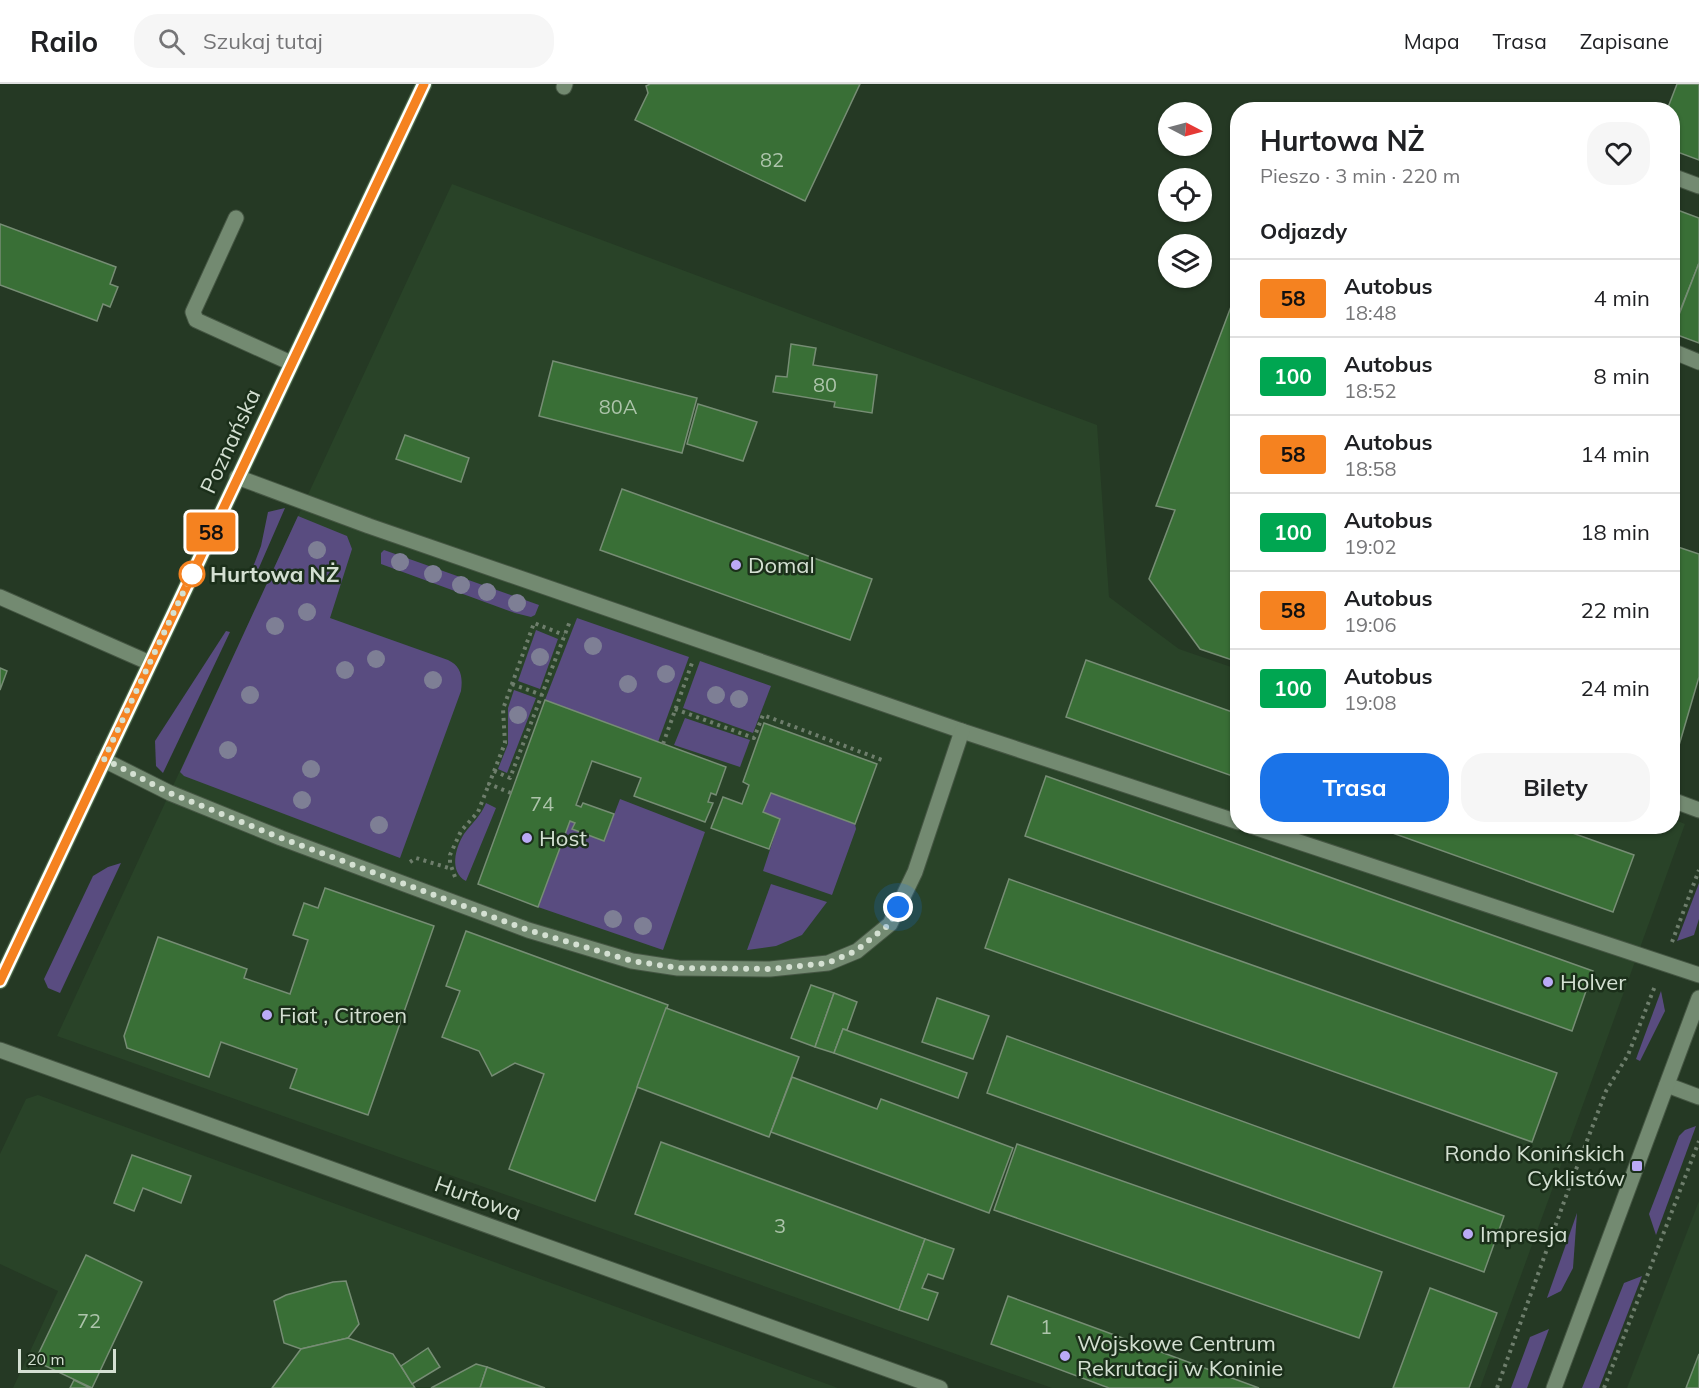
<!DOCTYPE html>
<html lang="pl">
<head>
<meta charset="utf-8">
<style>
  :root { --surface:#fff; --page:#f6f6f6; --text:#202124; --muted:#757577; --line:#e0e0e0; --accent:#1a73e8 }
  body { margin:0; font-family:Mulish,sans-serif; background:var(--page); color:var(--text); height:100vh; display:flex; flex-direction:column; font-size:22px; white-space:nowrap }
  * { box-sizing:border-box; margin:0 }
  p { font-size:20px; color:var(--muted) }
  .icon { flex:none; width:33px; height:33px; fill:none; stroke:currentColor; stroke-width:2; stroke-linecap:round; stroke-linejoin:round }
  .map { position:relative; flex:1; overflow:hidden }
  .side { position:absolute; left:1230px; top:18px; width:450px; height:732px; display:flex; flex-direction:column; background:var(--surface); border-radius:24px; box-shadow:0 2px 4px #0004 }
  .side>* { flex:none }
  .badge { padding:0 12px; border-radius:4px; font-size:21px; line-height:39px }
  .needle { width:39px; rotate:96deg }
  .fabs { position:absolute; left:1158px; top:18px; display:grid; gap:12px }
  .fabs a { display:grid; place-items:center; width:54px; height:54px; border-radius:50%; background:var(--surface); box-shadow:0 2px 4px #0004; font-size:30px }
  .scale { position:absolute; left:18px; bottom:15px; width:98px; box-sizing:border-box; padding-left:6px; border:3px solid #d4e0d2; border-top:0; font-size:16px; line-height:21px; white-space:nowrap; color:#d4e0d2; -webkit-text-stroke:4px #1b2f1a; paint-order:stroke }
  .you { position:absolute; width:30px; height:30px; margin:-15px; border:4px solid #fff; border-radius:50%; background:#1a73e8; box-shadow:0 0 0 9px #1a73e833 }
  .map>.badge { position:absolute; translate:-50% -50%; box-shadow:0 0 0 3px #fff }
  h2 { padding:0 30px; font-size:22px; line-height:54px }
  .round { display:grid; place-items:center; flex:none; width:63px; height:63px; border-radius:24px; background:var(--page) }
  .headline { display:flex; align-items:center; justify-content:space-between; height:102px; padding:0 30px }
  h1 { font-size:28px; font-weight:700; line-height:45px }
  .primary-button { display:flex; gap:12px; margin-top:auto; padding:12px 30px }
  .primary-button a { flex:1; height:69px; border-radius:24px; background:var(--accent); color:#fff; font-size:24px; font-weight:700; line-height:69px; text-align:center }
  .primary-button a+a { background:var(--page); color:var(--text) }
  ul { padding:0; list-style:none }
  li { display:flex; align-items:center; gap:18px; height:78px; padding:0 30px; border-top:2px solid var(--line) }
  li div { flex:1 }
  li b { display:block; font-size:22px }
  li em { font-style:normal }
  li .badge { min-width:66px; font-weight:700; text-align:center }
  header { display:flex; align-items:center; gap:36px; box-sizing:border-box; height:84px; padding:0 30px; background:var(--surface); border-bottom:2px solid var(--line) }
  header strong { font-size:28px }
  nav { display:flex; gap:33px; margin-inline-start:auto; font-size:21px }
  .search { width:420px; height:54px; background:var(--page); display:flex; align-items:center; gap:15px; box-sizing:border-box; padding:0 21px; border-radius:24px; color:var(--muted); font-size:22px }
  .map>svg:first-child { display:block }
</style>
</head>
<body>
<header>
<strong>Railo</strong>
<div class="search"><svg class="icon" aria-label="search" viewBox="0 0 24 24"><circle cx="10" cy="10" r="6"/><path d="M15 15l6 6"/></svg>Szukaj tutaj</div>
<nav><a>Mapa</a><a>Trasa</a><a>Zapisane</a></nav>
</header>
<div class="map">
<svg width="1699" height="1304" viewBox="0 0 1699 1304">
  <rect width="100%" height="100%" fill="#253924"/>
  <g fill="#294328">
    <path d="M452,100L1097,341L1109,513L1179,565L1237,585L1238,742H1672L1673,735L1685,740L1480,1304H1052L57,952Z"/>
    <path d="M38,1011L838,1304H13L58,1207L0,1180V1070L26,1015Z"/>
    <path d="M1699,1117V1304H1627Z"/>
  </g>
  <g fill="#594c80">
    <path d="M285,424L258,486L253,483L261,462L268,428Z"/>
    <path d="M298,432L347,452L352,465L330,534L448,576C461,582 463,593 461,607L400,774L184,692L180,688Z"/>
    <path d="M384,466L539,521L535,531L531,533L515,529L381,480V469Z"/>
    <path d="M577,534L689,573L658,658L545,616Z"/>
    <path d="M536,546L558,555L540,605L518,597Z"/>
    <path d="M226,547L230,548L163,689L156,682L155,657Z"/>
    <path d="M700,577L771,602L753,649L683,624Z"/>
    <path d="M514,606L536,614L507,689L498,685L508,660V624Z"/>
    <path d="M685,634L750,656L740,683L674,661Z"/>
    <path d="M771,709L855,740L856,745L832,811L763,787L780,735L763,728Z"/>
    <path d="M620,715L705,748L663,866L538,823L570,737L575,739L573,745L604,757Z"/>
    <path d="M486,719L496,724L466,797C449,788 455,764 464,750C472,739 481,732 486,719Z"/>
    <path d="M121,779L60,909L48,904L44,895L93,792L108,783Z"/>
    <path d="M1699,799V835L1694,851L1677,857Z"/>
    <path d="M771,800L827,818L802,851L776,862L747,866Z"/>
    <path d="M1661,907L1665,927L1640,977L1636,975Z"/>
    <path d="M1696,1042L1656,1151L1649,1130L1679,1052L1685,1046Z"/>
    <path d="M1577,1129L1573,1184L1561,1207L1547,1214Z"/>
    <path d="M1642,1192L1599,1304H1582L1624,1199Z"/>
    <path d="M1549,1245L1527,1304H1511L1530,1253Z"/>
  </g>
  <g fill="#396f36" stroke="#768d74" stroke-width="1.5">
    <path d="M650,0H860L805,117L635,36L648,9L646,2Z"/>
    <path d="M1677,0H1699V76L1672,66V26H1667Z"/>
    <path d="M1672,124L1699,134V179L1672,247Z"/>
    <path d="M0,140L116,183L110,200L118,203L110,223L103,220L97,237L0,201Z"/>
    <path d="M1699,179V259L1672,249Z"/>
    <path d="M1238,204V578L1200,565L1149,495L1175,426L1156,422Z"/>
    <path d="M791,260L816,264L813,281L877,291L872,329L834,323L835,318L773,308L776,292L787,293Z"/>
    <path d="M553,277L697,314L682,369L539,332Z"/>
    <path d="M698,320L757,338L743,377L687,360Z"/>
    <path d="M405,351L469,374L461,398L396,375Z"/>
    <path d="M622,405L872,495L850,556L600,466Z"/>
    <path d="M1672,461L1699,470V593L1675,675L1672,674Z"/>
    <path d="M1086,576L1238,630V694L1066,633Z"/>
    <path d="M0,584L7,587L0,606Z"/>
    <path d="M545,616L726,683L716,711L711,709L708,718L713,719L705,738L634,712L641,694L592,677L576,721L581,723L583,719L614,730L604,757L572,745L575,739L570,737L538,823L478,800Z"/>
    <path d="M764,639L877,680L855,740L771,709L763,728L780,735L769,765L711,744L723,713L742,720L749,701L743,698Z"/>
    <path d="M1046,692L1593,887L1572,947L1025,752Z"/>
    <path d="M1373,742H1553L1634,771L1613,828Z"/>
    <path d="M1009,795L1557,989L1532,1058L985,864Z"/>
    <path d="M325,804L434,842L368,1031L290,1004L297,985L221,958L209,993L127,964L124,952L158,853L247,885L244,894L290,910L308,856L293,851L304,819L318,824Z"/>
    <path d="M466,847L668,921L595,1117L509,1085L544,990L515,979L492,992L479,967L442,953L460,907L446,902Z"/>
    <path d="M811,901L834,909L815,963L791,954Z"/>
    <path d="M834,909L857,918L847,946L843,945L834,969L815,963Z"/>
    <path d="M937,914L989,932L973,975L922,958Z"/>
    <path d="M666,924L799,973L769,1053L637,1003Z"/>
    <path d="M843,945L967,989L958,1014L834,969Z"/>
    <path d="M1007,952L1504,1132L1484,1188L987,1009Z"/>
    <path d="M792,993L877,1025L881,1015L1013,1064L989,1129L771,1048Z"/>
    <path d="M661,1058L925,1155L899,1226L635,1130Z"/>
    <path d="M1017,1060L1382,1188L1359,1254L994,1126Z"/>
    <path d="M132,1071L191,1092L181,1119L143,1104L134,1127L114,1119Z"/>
    <path d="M925,1155L954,1165L943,1195L928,1190L922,1204L938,1209L928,1236L899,1226Z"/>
    <path d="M86,1171L142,1198L92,1304L35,1277Z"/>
    <path d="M346,1197L359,1240L348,1254L301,1265L284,1259L274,1217L286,1211L333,1198Z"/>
    <path d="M1430,1204L1497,1229L1469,1304H1393Z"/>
    <path d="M1008,1212L1049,1227L1259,1304H1109L991,1260Z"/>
    <path d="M348,1254L393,1270L415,1304H272L301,1265Z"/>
    <path d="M428,1264L440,1283L412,1300L401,1282Z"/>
    <path d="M1699,1270V1304H1686Z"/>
    <path d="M476,1280L487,1283L480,1304H431Z"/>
    <path d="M487,1283L545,1304H480Z"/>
    <path d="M74,1296L90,1304H70Z"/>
  </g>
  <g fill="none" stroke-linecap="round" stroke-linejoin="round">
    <g stroke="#455643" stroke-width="17">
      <g id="service">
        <path d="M564,3L565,0"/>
        <path d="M1672,92L1699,102"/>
        <path d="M236,134L193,228L196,236L291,279"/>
        <path d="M1672,267L1699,278"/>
        <path d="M237,393L369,442L962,647L1238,738"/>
        <path d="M0,513L150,579"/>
        <path d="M104,676L170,709L281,754L528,846L632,877L678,884L770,885L828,879L857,867L890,840L915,788L962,647"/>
        <path d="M1672,716L1699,726"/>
        <path d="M1251,742L1699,891"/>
        <path d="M1667,1001L1699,1013"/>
      </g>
    </g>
    <g stroke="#455643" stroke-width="17">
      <path id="minor" d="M0,966L940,1304"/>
    </g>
    <g stroke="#455643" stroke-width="17">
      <path id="tertiary" d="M1554,1304L1699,914"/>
    </g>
    <g stroke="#455643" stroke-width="17">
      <path id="primary" d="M0,897L424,0"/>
    </g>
    <g stroke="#6e7e6c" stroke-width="4" stroke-dasharray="3 4.5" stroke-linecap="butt">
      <path d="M512,600L542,611"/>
      <path d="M675,625L754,654L763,631L882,676"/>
      <path d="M663,660L692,579"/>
      <path d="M494,687L510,694L570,537"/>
      <path d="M511,709L489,700L505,659L503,625L534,539L564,551"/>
      <path d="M410,778L416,774L452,785"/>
      <path d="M455,793L450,779V771L461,747L478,728L489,700"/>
      <path d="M1672,858L1699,786"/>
      <path d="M1497,1304L1569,1104L1606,1007L1628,971L1655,902"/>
      <path d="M1604,1304L1699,1057"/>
    </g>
    <use href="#service" stroke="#738a71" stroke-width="15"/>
    <use href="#minor" stroke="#738a71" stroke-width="15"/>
    <use href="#tertiary" stroke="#738a71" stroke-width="15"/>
    <use href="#primary" stroke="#659a63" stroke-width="15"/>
  </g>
  <g fill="#7e7f95">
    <circle cx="317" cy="466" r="9"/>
    <circle cx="400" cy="478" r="9"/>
    <circle cx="433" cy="490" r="9"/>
    <circle cx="461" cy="501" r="9"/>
    <circle cx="487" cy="508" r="9"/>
    <circle cx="517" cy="519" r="9"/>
    <circle cx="307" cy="528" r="9"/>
    <circle cx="275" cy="542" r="9"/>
    <circle cx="593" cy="562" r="9"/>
    <circle cx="540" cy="573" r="9"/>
    <circle cx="376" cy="575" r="9"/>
    <circle cx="345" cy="586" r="9"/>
    <circle cx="666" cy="590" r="9"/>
    <circle cx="433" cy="596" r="9"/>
    <circle cx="628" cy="600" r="9"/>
    <circle cx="250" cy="611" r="9"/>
    <circle cx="716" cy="611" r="9"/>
    <circle cx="739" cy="615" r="9"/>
    <circle cx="518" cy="631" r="9"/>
    <circle cx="228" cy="666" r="9"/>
    <circle cx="311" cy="685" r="9"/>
    <circle cx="302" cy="716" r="9"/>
    <circle cx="379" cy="741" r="9"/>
    <circle cx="613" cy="835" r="9"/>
    <circle cx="643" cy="842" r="9"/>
  </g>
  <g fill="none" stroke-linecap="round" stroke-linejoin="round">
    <g stroke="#fff" stroke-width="14">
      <path id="line" d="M0,897L424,0"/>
    </g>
    <use href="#line" stroke="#f58220" stroke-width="9"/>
    <path stroke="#d4e0d2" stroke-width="6" stroke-dasharray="0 10.8" d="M192,490L104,675L170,709L281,754L528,846L632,877L678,884L770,885L828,879L856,867L873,853L890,840L898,823"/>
  </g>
  <g fill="#bbaaf6" stroke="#1b2f1a" stroke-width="2">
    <circle cx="736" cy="481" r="6"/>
    <circle cx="527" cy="754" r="6"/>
    <circle cx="1548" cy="898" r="6"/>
    <circle cx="267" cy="931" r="6"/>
    <rect x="1631" y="1076" width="12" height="12" rx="3"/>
    <circle cx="1468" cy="1150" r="6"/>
    <circle cx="1065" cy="1272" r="6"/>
  </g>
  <circle fill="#fff" stroke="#f58220" stroke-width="3" cx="192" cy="490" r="12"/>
  <g text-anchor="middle" stroke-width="5" stroke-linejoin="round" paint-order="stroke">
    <g font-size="20" fill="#adc4ab">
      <text x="772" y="83">82</text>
      <text x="825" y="308">80</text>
      <text x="618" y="330">80A</text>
      <text x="542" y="727">74</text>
      <text x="780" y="1149">3</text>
      <text x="89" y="1244">72</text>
      <text x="1046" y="1250">1</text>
    </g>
    <g font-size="22" fill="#d4e0d2" stroke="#1b2f1a">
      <text transform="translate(230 357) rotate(-65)" y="8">Poznańska</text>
      <text transform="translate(478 1114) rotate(20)" y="8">Hurtowa</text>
    </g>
    <g font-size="22" fill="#d4e0d2" stroke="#1b2f1a" text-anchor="start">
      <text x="748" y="489">Domal</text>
      <text x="539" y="762">Host</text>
      <text x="1560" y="906">Holver</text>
      <text x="279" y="939">Fiat , Citroen</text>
      <text x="1625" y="1077" text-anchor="end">Rondo Konińskich<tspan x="1625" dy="25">Cyklistów</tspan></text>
      <text x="1480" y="1158">Impresja</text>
      <text x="1077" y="1267">Wojskowe Centrum<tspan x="1077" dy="25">Rekrutacji w Koninie</tspan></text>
    </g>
    <g font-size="22" font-weight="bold" fill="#d4e0d2" stroke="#1b2f1a" text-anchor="start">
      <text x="210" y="498">Hurtowa NŻ</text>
    </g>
  </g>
</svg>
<div class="fabs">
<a><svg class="needle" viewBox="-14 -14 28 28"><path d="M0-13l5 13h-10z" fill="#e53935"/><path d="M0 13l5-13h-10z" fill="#757577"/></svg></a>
<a><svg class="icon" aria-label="locate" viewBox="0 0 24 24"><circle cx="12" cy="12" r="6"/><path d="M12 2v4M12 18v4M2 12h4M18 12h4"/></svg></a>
<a><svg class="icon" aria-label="layers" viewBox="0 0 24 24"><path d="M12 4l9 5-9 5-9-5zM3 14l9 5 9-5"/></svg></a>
</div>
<div class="scale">20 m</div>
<div class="you" style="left:898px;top:823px"></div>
<b class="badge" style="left:211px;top:448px;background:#f58220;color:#111">58</b>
<section class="side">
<div class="headline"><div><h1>Hurtowa NŻ</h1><p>Pieszo · 3 min · 220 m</p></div><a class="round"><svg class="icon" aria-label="heart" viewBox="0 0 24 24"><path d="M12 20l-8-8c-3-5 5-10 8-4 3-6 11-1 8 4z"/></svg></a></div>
<h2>Odjazdy</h2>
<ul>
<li><span class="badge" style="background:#f58220;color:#111">58</span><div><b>Autobus</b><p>18:48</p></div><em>4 min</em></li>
<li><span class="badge" style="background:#00a651;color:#fff">100</span><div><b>Autobus</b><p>18:52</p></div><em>8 min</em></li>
<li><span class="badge" style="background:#f58220;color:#111">58</span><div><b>Autobus</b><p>18:58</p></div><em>14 min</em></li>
<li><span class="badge" style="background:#00a651;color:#fff">100</span><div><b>Autobus</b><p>19:02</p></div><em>18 min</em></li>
<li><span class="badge" style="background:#f58220;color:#111">58</span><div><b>Autobus</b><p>19:06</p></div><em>22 min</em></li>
<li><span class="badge" style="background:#00a651;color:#fff">100</span><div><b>Autobus</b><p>19:08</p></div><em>24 min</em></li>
</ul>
<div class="primary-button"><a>Trasa</a><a>Bilety</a></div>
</section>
</div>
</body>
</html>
